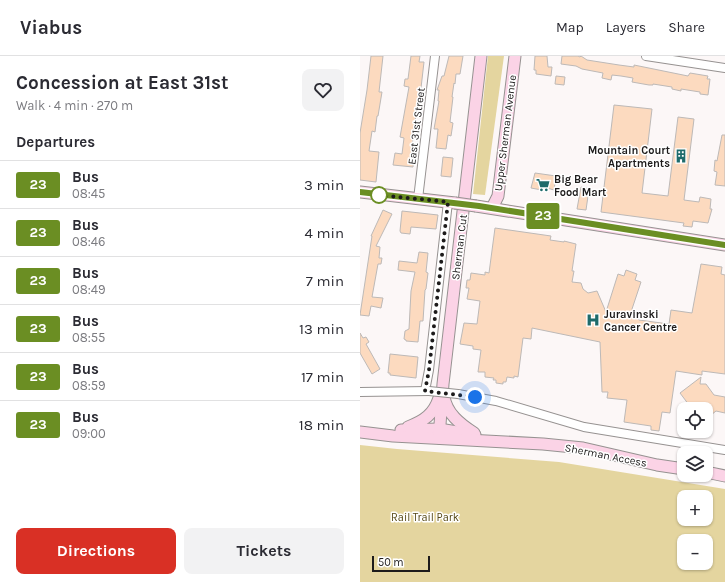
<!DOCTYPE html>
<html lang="en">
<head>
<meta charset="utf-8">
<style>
  :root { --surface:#fff; --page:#f2f2f3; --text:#2b2b33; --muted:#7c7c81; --line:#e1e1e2; --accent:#d93025 }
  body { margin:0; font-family:Karla,sans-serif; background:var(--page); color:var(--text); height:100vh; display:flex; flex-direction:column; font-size:15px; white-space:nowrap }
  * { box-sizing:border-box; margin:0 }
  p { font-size:13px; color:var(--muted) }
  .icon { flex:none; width:22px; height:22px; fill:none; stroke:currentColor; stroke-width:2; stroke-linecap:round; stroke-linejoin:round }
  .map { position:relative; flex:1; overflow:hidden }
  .details { display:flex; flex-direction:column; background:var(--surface); width:360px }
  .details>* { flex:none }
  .badge { padding:0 8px; border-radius:3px; font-size:14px; line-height:26px }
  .buttons { position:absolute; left:317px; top:346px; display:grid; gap:8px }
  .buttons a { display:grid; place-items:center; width:36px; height:36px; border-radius:8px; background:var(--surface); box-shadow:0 1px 3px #0004; font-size:20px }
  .scale { position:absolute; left:12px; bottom:10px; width:58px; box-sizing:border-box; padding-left:4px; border:2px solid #1d1b1b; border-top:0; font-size:11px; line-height:14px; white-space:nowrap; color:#1d1b1b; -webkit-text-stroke:3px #fff; paint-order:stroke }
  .you { position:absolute; width:20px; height:20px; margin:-10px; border:3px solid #fff; border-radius:50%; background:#1a73e8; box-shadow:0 0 0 6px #1a73e833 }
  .map>.badge { position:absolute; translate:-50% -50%; box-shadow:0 0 0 2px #fff }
  h2 { padding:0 16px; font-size:15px; line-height:36px }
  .round { display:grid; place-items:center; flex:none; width:42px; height:42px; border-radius:8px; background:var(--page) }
  .overview { display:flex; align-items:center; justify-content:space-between; height:68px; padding:0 16px }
  h1 { font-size:19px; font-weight:700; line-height:30px }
  .cta { display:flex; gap:8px; margin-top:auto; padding:8px 16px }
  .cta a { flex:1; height:46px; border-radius:8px; background:var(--accent); color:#fff; font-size:16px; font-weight:700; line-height:46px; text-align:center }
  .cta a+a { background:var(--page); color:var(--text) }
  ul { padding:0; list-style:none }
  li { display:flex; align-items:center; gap:12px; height:48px; padding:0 16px; border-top:1px solid var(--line) }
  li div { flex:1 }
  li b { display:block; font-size:15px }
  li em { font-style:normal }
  li .badge { min-width:44px; font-weight:700; text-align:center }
  header { display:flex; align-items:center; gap:24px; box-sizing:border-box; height:56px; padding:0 20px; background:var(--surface); border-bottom:1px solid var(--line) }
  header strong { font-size:19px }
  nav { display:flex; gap:22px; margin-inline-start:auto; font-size:14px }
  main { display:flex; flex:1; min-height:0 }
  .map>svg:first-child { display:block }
</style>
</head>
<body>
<header>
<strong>Viabus</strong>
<nav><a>Map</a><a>Layers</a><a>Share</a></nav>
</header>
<main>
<section class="details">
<div class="overview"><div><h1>Concession at East 31st</h1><p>Walk · 4 min · 270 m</p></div><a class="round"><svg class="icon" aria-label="heart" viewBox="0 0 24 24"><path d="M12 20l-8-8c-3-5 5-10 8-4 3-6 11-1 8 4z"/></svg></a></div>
<h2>Departures</h2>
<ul>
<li><span class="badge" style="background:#6b8e23;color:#fff">23</span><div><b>Bus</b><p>08:45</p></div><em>3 min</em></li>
<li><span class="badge" style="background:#6b8e23;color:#fff">23</span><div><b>Bus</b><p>08:46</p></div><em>4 min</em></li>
<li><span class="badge" style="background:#6b8e23;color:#fff">23</span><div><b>Bus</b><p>08:49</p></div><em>7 min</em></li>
<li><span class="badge" style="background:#6b8e23;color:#fff">23</span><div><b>Bus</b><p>08:55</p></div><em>13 min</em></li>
<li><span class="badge" style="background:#6b8e23;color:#fff">23</span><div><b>Bus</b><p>08:59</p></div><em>17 min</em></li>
<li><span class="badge" style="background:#6b8e23;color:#fff">23</span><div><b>Bus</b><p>09:00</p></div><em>18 min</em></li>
</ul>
<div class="cta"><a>Directions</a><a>Tickets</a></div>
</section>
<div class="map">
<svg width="365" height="526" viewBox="0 0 365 526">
  <rect width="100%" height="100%" fill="#fcf7f7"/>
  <g fill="#e4d59f" fill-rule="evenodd">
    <path d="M128,0H144L125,139L113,138Z"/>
    <path d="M0,389L37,393L199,406L365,433V526H0ZM324,441H346V463H324ZM324,485H346V507H324Z"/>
  </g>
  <g fill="#fcdabf" stroke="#bdb9b7">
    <path d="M11,0H23L19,36H22L18,60H17L15,76L12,75L9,95L19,96L16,126L0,124V77L7,34Z"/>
    <path d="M51,0H60L59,6H64L58,58H56L51,99H54L53,111L33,109L35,97L42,98L44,82L40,81L49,31L44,30L45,23H48Z"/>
    <path d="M89,0H103L100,18H96L95,28L94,27L92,41H93L90,66L93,67L91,80L88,79L86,93L76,92L78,73H74L79,45H78L79,34H77L82,20H84Z"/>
    <path d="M175,0H187L188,11H192L191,20L176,18V14H174Z"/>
    <path d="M202,0H218L220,1L221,0L227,4L259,9L274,11V9L328,20L330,17L348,20L347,23H350L348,39L340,38V36L321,33V35L312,33V31L293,28V29H289L272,26L273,22L261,20L252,19L251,24L242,22L243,17L222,13L216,10L201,8Z"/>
    <path d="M196,20L205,21L204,29L195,28Z"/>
    <path d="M254,49L292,53L282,137L308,140L318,61L334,63L324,144L339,146L340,141L351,143L350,153H352L348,167L333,165L332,171L323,170L324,167L241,156Z"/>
    <path d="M362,79H365V130L355,129L357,116L354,115L355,104L357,105Z"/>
    <path d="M83,101L93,102L91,121L81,120Z"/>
    <path d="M175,117L196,120L194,134L187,132V135L171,132Z"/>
    <path d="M221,131L229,133L226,154L217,153Z"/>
    <path d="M23,154L32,158L16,190L20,191L19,202H22L21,208H18L12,241L23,242L21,252L11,250L9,260L0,259L12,180H11Z"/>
    <path d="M42,155L78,159L76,173L51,171L50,178L41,177L40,175Z"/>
    <path d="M135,172L191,180L190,184L204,186V185L216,188L212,215H214L212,226L221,227L223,233L228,237L237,235L246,256L258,218L264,220L266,214L277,218L275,224L281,226L272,253L279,264L309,268L311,254L332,257L341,208L362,211L361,218L365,219V318L342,315V319L316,315L310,357L302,356L299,375L291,374V370L264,366L267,344L247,342L248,336H242L240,286L172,272L171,283L163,282L158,321L154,320V322L147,321L146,326H143V328L136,327V324H133L134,322L125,321V316H118L121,294L113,293V290L100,288L104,267L117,268L120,245L107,243L109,232H106L107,224H110L111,217L125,219V216L129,217Z"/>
    <path d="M59,196L68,197L66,216L68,217L66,233L65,234L63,265H60L58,286L46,285V284L44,283L45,275L49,273L51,235L55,216L38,214L39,205L57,207Z"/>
    <path d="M0,277L3,282L6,281L9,286L6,288L20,313L12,318L0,297Z"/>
    <path d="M30,298L58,301L56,322L30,319V317H28Z"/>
    <path d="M341,321L340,328H346L354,339L365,341V357L356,355L346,363V353H332L320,337Z"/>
  </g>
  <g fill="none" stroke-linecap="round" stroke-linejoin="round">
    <g stroke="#969291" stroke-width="10">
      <g id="minor">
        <path d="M286,0L365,12"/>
        <path d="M58,143L75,0"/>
        <path d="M65,335L69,314L88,146"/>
        <path d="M0,336L69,335"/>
        <path d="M98,338L136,345L224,371L365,394"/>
      </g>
    </g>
    <g stroke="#969291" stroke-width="13">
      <g id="secondary">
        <path d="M0,136L95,147"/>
        <path d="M116,150L365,189"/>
        <path d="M132,152L138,140L155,0"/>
        <path d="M84,340C86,357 100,368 114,377"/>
        <path d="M48,371C64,365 74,358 79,342"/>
        <path d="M41,374L79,373L115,379"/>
        <path d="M0,376L33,380L183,388L223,392L297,409L324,413"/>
        <path d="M79,382L83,328L121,0"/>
        <path d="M346,416L365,420"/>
      </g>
    </g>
    <use href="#minor" stroke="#fff" stroke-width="8"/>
    <use href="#secondary" stroke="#fbd3e6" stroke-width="11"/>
    <g stroke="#969291" stroke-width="10" stroke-linecap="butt">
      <path id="minor-bridge" d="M69,335L98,338"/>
    </g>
    <g stroke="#969291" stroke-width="13" stroke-linecap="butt">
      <path id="secondary-bridge" d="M95,147L116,150"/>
    </g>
    <use href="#minor-bridge" stroke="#fff" stroke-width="8"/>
    <use href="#secondary-bridge" stroke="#fbd3e6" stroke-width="11"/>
  </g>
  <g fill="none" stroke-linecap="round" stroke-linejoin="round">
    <g stroke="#fff" stroke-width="9">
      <path id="line" d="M0,136L119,150L365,189"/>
    </g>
    <use href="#line" stroke="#6b8e23" stroke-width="6"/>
    <path stroke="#1d1b1b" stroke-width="4" stroke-dasharray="0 7.2" d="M19,139L88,146L69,314L65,335L115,341"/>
  </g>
  <defs>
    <g id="building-bare" transform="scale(1.08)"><path d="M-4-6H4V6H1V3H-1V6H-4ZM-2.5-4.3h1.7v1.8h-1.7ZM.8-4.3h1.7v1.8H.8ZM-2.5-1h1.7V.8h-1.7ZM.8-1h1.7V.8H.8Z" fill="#1e6b6b" stroke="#fff" stroke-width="2.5" paint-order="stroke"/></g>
    <g id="supermarket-bare" transform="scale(1.08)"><path d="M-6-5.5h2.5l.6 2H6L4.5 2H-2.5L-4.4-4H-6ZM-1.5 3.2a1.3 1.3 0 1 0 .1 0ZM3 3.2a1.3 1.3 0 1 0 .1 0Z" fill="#1e6b6b" stroke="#fff" stroke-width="2.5" paint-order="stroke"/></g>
    <g id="hospital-bare" transform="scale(1.08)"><path d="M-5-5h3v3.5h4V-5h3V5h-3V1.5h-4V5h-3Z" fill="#1e6b6b" stroke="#fff" stroke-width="2.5" paint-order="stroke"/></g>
  </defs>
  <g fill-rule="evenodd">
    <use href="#building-bare" x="321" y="100"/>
    <use href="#supermarket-bare" x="183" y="129"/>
    <use href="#hospital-bare" x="233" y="264"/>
  </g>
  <circle fill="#fff" stroke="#6b8e23" stroke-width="2" cx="19" cy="139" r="8"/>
  <g text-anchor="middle" stroke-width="3" stroke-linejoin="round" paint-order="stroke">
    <g font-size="11" fill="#1d1b1b" stroke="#fff">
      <text transform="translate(56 70) rotate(-83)" y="4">East 31st Street</text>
      <text transform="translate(145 77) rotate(-83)" y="4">Upper Sherman Avenue</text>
      <text transform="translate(99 191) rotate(-83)" y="4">Sherman Cut</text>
      <text transform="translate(246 399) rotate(11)" y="4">Sherman Access</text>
    </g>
    <g font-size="11" font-weight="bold" fill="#1d1b1b" stroke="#fff" text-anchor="start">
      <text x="310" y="98" text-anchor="end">Mountain Court<tspan x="310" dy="13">Apartments</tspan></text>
      <text x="194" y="127">Big Bear<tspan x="194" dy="13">Food Mart</tspan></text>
      <text x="244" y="262">Juravinski<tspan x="244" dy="13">Cancer Centre</tspan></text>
    </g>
    <g font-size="11" fill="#544714" stroke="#fff">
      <text x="65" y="465">Rail Trail Park</text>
    </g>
  </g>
</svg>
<div class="buttons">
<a><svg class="icon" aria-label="locate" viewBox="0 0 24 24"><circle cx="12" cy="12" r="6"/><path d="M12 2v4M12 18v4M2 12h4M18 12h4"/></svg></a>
<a><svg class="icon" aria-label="layers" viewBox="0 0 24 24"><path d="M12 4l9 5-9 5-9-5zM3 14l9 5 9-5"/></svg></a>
<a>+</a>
<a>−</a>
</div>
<div class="scale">50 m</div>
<div class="you" style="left:115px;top:341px"></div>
<b class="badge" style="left:183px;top:160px;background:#6b8e23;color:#fff">23</b>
</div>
</main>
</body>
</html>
